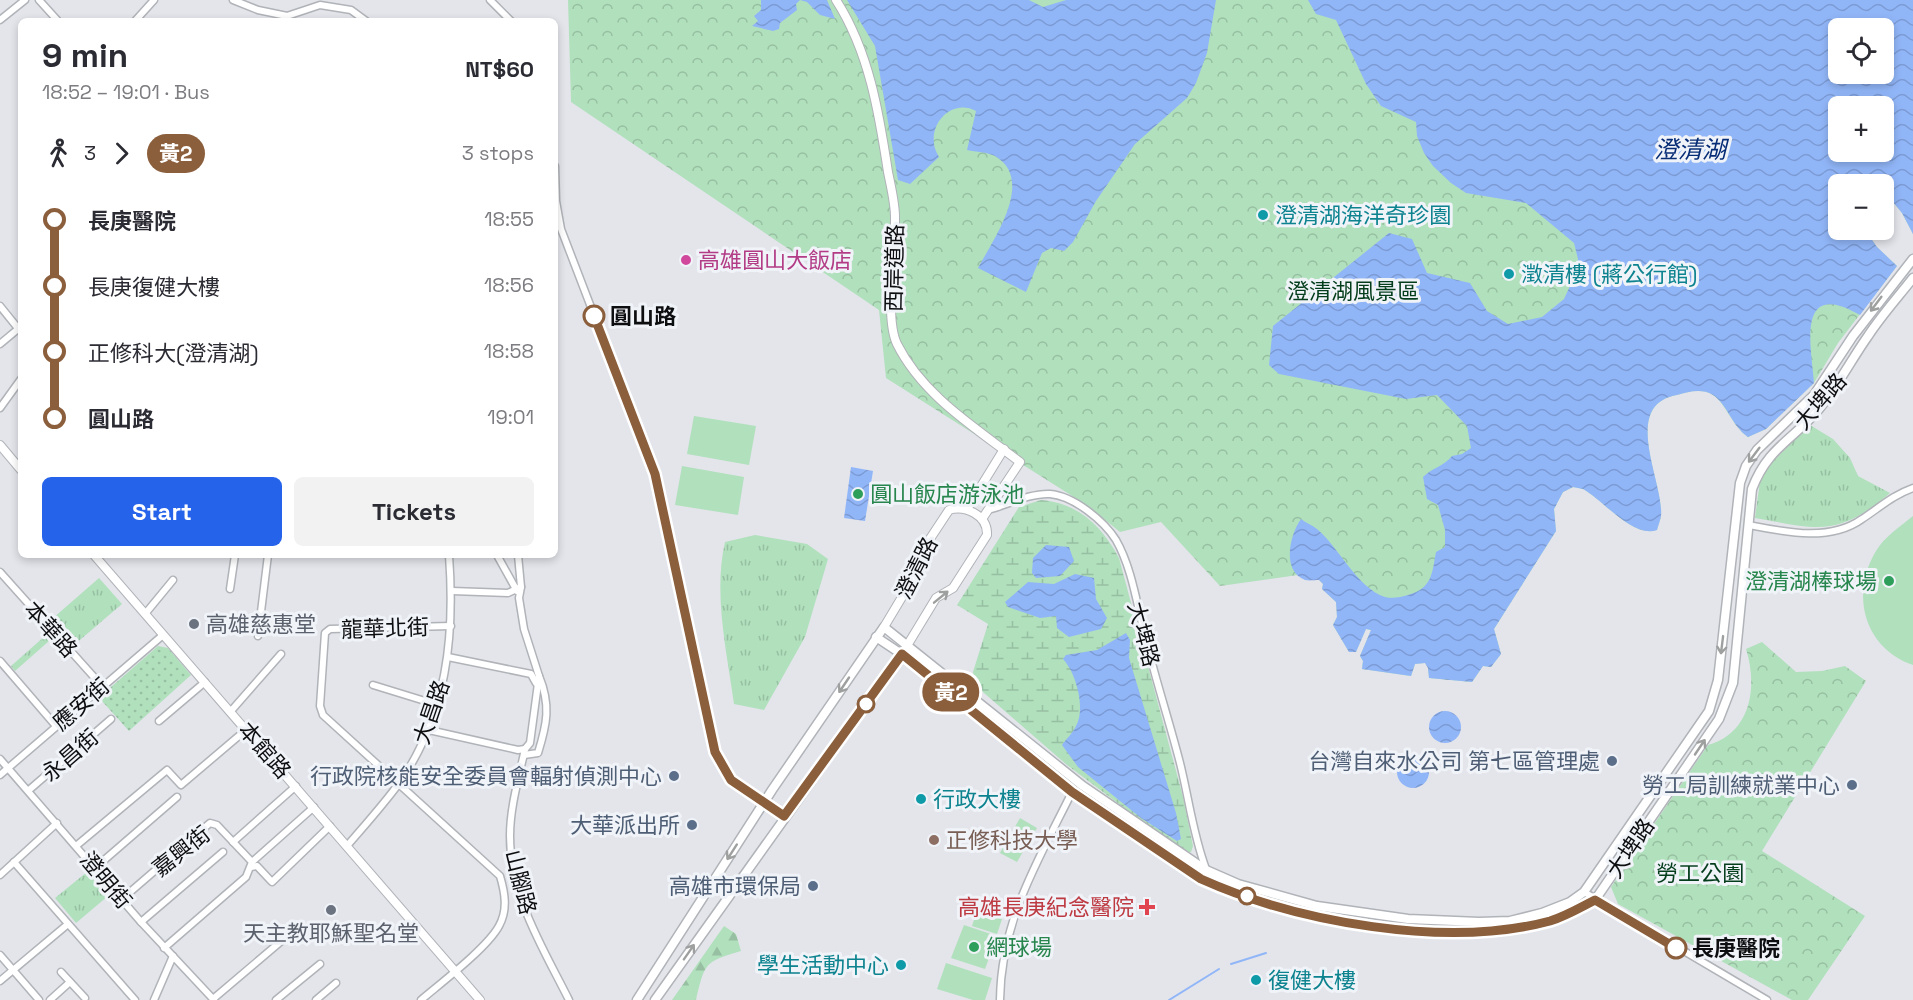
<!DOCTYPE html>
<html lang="en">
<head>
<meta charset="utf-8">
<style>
  :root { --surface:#fff; --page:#f2f2f3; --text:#2b2b33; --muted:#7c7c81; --accent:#2563eb }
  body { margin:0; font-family:"Space Grotesk","Noto Sans TC",sans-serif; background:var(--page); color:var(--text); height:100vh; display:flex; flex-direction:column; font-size:22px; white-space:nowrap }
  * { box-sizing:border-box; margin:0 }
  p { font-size:20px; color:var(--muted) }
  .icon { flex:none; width:33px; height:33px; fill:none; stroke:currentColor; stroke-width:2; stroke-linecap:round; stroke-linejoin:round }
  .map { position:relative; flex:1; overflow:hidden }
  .details { position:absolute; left:18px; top:18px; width:540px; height:540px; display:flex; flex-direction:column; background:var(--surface); border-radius:9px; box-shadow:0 3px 9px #0003 }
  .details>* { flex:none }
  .badge { padding:0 12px; border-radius:20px; font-size:21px; line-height:39px }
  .controls { position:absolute; left:1828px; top:18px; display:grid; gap:12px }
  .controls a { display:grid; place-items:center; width:66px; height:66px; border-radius:9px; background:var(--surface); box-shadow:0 3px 9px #0003; font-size:30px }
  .map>.badge { position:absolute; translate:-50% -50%; box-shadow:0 0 0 3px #fff }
  .legs { display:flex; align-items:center; gap:9px; height:66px; padding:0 24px; font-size:20px }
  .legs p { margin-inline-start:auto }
  .head { display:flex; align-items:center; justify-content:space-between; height:102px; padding:0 24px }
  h1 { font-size:33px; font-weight:800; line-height:45px }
  .cta { display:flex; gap:12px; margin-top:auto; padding:12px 24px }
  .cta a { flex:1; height:69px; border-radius:9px; background:var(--accent); color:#fff; font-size:24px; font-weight:800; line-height:69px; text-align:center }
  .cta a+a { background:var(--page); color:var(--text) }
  ul { padding:0 24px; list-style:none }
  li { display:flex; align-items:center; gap:21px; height:66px; font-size:22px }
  li i { display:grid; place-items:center; width:9px; height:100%; margin:0 8px; background:currentColor }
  li i::after { content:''; width:15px; height:15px; margin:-8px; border:4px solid; border-radius:50%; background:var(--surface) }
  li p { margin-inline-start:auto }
  li:first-child i { background:linear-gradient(#0000 50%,currentColor 0) }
  li:last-child i { background:linear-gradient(currentColor 50%,#0000 0) }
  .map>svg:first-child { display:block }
</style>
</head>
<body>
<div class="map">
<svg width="1913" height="1000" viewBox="0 0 1913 1000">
  <defs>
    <pattern id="grass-tufts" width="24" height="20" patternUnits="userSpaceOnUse" patternTransform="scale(1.5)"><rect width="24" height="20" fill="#b1e0bc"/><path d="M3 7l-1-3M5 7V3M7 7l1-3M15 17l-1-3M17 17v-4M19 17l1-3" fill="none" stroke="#97bfa1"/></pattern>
    <pattern id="forest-firs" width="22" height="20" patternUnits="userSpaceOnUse" patternTransform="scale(1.5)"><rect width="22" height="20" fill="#b1e0bc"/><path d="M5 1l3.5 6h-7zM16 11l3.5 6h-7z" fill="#97bfa1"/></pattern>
    <pattern id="wetland-marsh" width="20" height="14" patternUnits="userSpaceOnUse" patternTransform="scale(1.5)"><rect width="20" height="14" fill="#b1e0bc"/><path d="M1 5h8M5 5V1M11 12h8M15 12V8" fill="none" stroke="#97bfa1"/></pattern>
    <pattern id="park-crowns" width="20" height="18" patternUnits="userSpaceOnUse" patternTransform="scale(1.5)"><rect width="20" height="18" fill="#b1e0bc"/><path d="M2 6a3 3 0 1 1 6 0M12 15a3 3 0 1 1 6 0" fill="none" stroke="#97bfa1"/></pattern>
    <pattern id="garden-dots" width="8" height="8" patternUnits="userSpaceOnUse" patternTransform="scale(1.5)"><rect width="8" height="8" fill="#b1e0bc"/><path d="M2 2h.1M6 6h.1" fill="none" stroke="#97bfa1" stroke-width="1.8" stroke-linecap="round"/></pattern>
    <pattern id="water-waves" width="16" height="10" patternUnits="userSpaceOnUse" patternTransform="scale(1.5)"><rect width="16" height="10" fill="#91b6f8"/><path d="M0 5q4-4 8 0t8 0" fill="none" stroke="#7c9bd4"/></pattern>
  </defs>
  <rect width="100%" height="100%" fill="#e3e5eb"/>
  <g fill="url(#grass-tufts)">
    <path d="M1810,425L1833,439L1850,458L1858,476L1890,493C1837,538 1818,529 1755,518L1761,473Z"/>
    <path d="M755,535L807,544L828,559L805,637L764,710L734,704C727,652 713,594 725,542Z"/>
    <path d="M99,578L122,604L74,645L52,619Z"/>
    <path d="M45,636L49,641L15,671L11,666Z"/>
    <path d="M87,872L108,896L76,923L55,898Z"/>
  </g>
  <path fill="url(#forest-firs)" d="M724,926L736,934L741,951C704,962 705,963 696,1000H672Z"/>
  <path fill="url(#wetland-marsh)" d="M1041,500C1078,503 1102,526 1119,558L1183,797L1193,846L1191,852H1183L1067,765L976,686L973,672L988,624L957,605L1019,507Z"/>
  <g fill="url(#park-crowns)" fill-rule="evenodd">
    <path d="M568,0H1913V234L1902,213L1884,191V184H1876L1865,175L1851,184H1839V230H1865L1877,247L1897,266L1838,343L1814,383L1766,429L1748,437C1732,426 1726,404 1713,395C1701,388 1689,392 1677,395C1620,405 1664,483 1661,516C1660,521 1658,526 1657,530C1634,539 1603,500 1583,489L1573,487L1563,492L1554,509L1556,531L1494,629L1501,654L1491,667L1483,666L1472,682L1429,678L1428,668L1425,663L1415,664L1411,676L1362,669L1363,661L1360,656L1371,630L1366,629L1356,652H1349L1333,625L1337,617L1336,602L1322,589L1323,584L1319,580H1306L1298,575L1220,586L1161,522L1120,532L1088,506L886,378L879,310L571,102ZM1839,28H1884V74H1839ZM1839,106H1884V152H1839Z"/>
    <path d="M1762,642L1796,672L1822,671L1845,666L1866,681L1762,851L1865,916L1808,1000H1792L1618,904L1611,887L1708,745C1751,733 1758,687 1746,649Z"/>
  </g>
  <path fill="url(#garden-dots)" d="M158,646L168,648L191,675L129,731L101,700L103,694Z"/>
  <g fill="#b1e0bc">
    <path d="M694,416L756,426L749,465L687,454Z"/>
    <path d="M682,466L744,477L738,515L675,505Z"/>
    <path d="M1913,516V665C1864,648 1850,594 1876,551C1884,537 1901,526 1913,516Z"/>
    <path d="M1020,818L1037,828L1017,862L1000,853Z"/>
    <path d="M977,911L1002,919L997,934L972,926Z"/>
    <path d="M964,925L997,936L985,969L951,958Z"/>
    <path d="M946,963L992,978L985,1000H973L937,989Z"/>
  </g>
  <g fill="url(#water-waves)" fill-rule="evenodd">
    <path d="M761,0H827L835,19L820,15L807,2L800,0L796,4L797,10L780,23L779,29L773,31L752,26L758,21L754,16L761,10Z"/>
    <path d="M847,0H1029L1043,7L1066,0H1216L1207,53L1196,83L1187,98L1135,144L1096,201L1073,242L1064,251L1051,248L1042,253L1026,292L978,268C993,240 1036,180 995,156C987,152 976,152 967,150L976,111C954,99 931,120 934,143C934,148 937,153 939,157L910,184L898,180L875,46Z"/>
    <path d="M1308,0H1913V234L1902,213L1884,191V184H1876L1865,175L1851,184H1839V230H1865L1877,247L1897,266L1860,315C1796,278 1811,345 1814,383L1766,429L1748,437C1732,426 1727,404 1713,395C1701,388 1689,392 1677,395C1620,405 1664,482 1661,516C1660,521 1658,526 1657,530C1634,539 1603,500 1583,489L1573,487L1563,492L1554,509L1556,531L1494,629L1501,654L1491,667L1483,666L1472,682L1429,678L1428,668L1425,663L1415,664L1411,676L1362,669L1363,661L1360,656L1371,630L1366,629L1356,652H1349L1333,625L1337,617L1336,602L1322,589L1323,584L1319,580C1315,580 1309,581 1305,580C1281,571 1290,534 1301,519C1306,523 1312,525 1317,529C1338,546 1357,588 1385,597C1393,599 1401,597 1408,595C1433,588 1432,572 1436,552L1445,547V530L1438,505L1427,499L1423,477C1432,468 1444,466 1452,456L1462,454L1471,448L1467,426L1437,395L1406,399L1279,374L1269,365L1273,326L1389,233L1412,239L1427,273L1470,283L1487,311L1508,324L1542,317L1564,299L1575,275L1578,259L1574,243L1526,203L1466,193L1451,183L1433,166L1424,153L1417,136L1416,122L1381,106L1366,84L1336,20L1316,14ZM1839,28H1884V74H1839ZM1839,106H1884V152H1839Z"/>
    <path d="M851,467L873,471L865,521L844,518Z"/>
    <path d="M1046,545L1069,547L1074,561L1060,576L1036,578L1032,573L1033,558Z"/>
    <path d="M1075,574L1094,578L1096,599L1107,618L1101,629L1069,637L1057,628L1056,616L1040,618L1008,607L1005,602L1028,582L1054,584Z"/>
    <path d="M1126,633L1130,640L1129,658L1176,813L1181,839L1177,841L1141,818L1078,767L1062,745C1066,739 1073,733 1076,726C1086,708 1076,673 1063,659L1066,655L1097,650Z"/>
    <circle cx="1445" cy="727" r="16"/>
    <circle cx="1413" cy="772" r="16"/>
  </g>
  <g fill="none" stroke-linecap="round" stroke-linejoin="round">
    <g stroke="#91b6f8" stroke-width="2">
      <path d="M1231,964L1266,953"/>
      <path d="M1169,1000L1219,969"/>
    </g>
    <g stroke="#b0b3b8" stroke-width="9">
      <g id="minor">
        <path d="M39,0L58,21"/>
        <path d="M233,0L258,10L287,16L320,5L351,10L366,21"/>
        <path d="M490,0L511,21"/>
        <path d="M0,20L25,0"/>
        <path d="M135,21L154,0"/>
        <path d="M555,166L556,201L561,229L655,474L715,752L731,780L784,816"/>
        <path d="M0,306L21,332"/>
        <path d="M0,344L18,329"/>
        <path d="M0,408L21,379"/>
        <path d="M988,510C1007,505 1030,493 1050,494C1074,496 1104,521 1116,540C1132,568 1137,605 1145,636C1155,678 1169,720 1180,763C1189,799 1193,835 1206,869"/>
        <path d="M1749,525C1785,532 1830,542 1862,519C1879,508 1893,495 1913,488"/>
        <path d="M497,555L517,591"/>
        <path d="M518,555L521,587L519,598L524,629L539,676L530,743L525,749C519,777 510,807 510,836C510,896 543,948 569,1000"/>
        <path d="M0,572L102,686"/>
        <path d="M230,589L235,555"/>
        <path d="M452,591L508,593L521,587"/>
        <path d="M145,614L173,580"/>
        <path d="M258,636L268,555"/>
        <path d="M448,657L531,674L536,683"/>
        <path d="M0,661L56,726"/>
        <path d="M373,685L438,705"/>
        <path d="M231,711L281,654"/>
        <path d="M159,721L205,682"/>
        <path d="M429,730L518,750L525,749"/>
        <path d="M524,755L538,753C547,724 551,705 539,676"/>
        <path d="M0,759L141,922L214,1000"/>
        <path d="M0,775L163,635"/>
        <path d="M29,790L111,719"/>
        <path d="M233,842L296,786"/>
        <path d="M76,846L167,770L181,785L247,729"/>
        <path d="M347,846C365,825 384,804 400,782C447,714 455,636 449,555"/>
        <path d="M14,862L135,1000"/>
        <path d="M252,862L314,807"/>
        <path d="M251,867L257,866L272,882L330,826"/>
        <path d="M95,868L177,797"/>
        <path d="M0,875L57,823"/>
        <path d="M1584,892L1767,1000"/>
        <path d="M122,899L210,823L217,825L252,862L246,877L164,948"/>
        <path d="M141,922L223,852"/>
        <path d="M0,955L39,1000"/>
        <path d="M61,972L85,998"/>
        <path d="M0,981L68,924"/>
        <path d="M213,999L292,932"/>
        <path d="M50,1000L70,982"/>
        <path d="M154,1000L173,956"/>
        <path d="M276,1000L320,964"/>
        <path d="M316,1000L336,983"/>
        <path d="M421,1000C441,983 487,948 499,926C508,910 505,893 500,876L323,715L320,706L325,633L330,629L451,626"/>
        <path d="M1000,1000C1001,920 1038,861 1072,792"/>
      </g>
    </g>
    <g stroke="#b0b3b8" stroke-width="10">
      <g id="tertiary">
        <path d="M836,0C869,51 879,113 888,172C891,187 895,203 895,217C896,249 884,317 897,344C923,396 976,428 1020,462L982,519"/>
        <path d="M0,445L21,470"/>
        <path d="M967,509L1004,449"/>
        <path d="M94,555L480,1000"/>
        <path d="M884,627L911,582L914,563L949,510C965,505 988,515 987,535L953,588L936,598L902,654"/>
      </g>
    </g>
    <g stroke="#b0b3b8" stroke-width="11">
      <g id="secondary">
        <path d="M876,637L918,665L1072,792L1201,879L1222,888L1309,916L1374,926L1437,931L1481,932L1551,920L1595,900L1719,719L1733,683L1752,489C1768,447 1793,440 1819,409C1838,386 1851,360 1868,336C1881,316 1898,297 1913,278"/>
        <path d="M637,1000L772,790L884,627L1083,786L1206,870L1238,884L1317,906L1408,919L1479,922L1510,921L1542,913L1570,902L1584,892L1709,711L1718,680L1740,483L1746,466L1757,450L1814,395L1853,336L1913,259"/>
        <path d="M655,1000L902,654"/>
      </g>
    </g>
    <use href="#minor" stroke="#fff" stroke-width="6"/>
    <use href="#tertiary" stroke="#fff" stroke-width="8"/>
    <use href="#secondary" stroke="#fff" stroke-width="8"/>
  </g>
  <defs><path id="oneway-shaft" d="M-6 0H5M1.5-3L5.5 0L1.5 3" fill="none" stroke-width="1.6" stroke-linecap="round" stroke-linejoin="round" transform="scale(1.5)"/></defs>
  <g stroke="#9e9f9f">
    <use href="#oneway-shaft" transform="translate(1876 304) rotate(127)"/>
    <use href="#oneway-shaft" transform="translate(1754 455) rotate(127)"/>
    <use href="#oneway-shaft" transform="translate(941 597) rotate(-39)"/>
    <use href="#oneway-shaft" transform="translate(1722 645) rotate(97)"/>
    <use href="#oneway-shaft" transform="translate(844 685) rotate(124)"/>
    <use href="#oneway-shaft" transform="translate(1700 747) rotate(-56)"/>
    <use href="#oneway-shaft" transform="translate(732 852) rotate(123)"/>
    <use href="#oneway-shaft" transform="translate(689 952) rotate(-55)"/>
  </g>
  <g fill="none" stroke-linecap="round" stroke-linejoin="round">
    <g stroke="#fff" stroke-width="14">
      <path id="line-1" d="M594,316L655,474L715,752L731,780L784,816L902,654L1072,792L1201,879C1297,922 1446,949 1550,921C1566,916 1581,907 1595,900L1676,948"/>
    </g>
    <use href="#line-1" stroke="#8b5e3c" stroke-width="9"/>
  </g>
  <g fill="#0f9aa8" stroke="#f0f3f8" stroke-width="2">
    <circle cx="1263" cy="215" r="6"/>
    <circle cx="1509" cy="274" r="6"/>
    <circle cx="921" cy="799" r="6"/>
    <circle cx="901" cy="965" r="6"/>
    <circle cx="1256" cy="980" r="6"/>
  </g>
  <circle fill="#d1479c" stroke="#f0f3f8" stroke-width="2" cx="686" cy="260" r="6"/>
  <g fill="#fff" stroke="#8b5e3c" stroke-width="3">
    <circle cx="594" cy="316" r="10"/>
    <circle cx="866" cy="704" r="8"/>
    <circle cx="1247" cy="896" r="8"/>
    <circle cx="1676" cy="948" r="10"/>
  </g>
  <g fill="#2e9e5b" stroke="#f0f3f8" stroke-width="2">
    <circle cx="858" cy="494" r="6"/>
    <circle cx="1889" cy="581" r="6"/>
    <circle cx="974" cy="947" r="6"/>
  </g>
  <g fill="#6b7280" stroke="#f0f3f8" stroke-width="2">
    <circle cx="194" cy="624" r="6"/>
    <circle cx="331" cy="910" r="6"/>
  </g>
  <g fill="#5c6f8a" stroke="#f0f3f8" stroke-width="2">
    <circle cx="1612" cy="761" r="6"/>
    <circle cx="674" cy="776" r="6"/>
    <circle cx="1852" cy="785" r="6"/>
    <circle cx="692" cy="825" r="6"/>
    <circle cx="813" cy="886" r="6"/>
  </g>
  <circle fill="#8d6e63" stroke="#f0f3f8" stroke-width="2" cx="934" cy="840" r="6"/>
  <path fill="#e0444e" stroke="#f0f3f8" stroke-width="2" d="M1144 898h6v6h6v6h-6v6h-6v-6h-6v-6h6z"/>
  <g text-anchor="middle" stroke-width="6" stroke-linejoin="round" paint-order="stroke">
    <g font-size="22" fill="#0d838f" stroke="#f0f3f8" text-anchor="start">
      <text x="1275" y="223">澄清湖海洋奇珍園</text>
      <text x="1521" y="282">澂清樓 (蔣公行館)</text>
      <text x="933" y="807">行政大樓</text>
      <text x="889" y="973" text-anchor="end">學生活動中心</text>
      <text x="1268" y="988">復健大樓</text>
    </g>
    <g font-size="22" fill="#b23c85" stroke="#f0f3f8" text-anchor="start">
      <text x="698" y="268">高雄圓山大飯店</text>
    </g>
    <g font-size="22" fill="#0d0e10" stroke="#f0f3f8">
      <text transform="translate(894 268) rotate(-89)" y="8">西岸道路</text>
      <text transform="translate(1820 401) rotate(-49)" y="8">大埤路</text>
      <text transform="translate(916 568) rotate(-63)" y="8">澄清路</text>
      <text transform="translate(385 628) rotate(-2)" y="8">龍華北街</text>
      <text transform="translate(51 629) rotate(48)" y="8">本華路</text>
      <text transform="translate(1144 634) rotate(75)" y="8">大埤路</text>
      <text transform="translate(81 704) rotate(-41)" y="8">應安街</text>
      <text transform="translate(431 712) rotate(-71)" y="8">大昌路</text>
      <text transform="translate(265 750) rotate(49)" y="8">本館路</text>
      <text transform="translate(70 755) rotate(-41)" y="8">永昌街</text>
      <text transform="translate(1630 848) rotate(-56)" y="8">大埤路</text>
      <text transform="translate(181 851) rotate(-38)" y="8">嘉興街</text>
      <text transform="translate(106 880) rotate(50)" y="8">澄明街</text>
      <text transform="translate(521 882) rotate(76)" y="8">山腳路</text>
    </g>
    <g font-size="22" fill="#043d1c" stroke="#f0f3f8">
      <text x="1353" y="299">澄清湖風景區</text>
      <text x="1700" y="881">勞工公園</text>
    </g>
    <g font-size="22" font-weight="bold" fill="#0d0e10" stroke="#f0f3f8" text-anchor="start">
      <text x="610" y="324">圓山路</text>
      <text x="1692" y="956">長庚醫院</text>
    </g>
    <g font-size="22" fill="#27864d" stroke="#f0f3f8" text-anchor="start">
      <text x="870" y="502">圓山飯店游泳池</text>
      <text x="1877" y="589" text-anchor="end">澄清湖棒球場</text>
      <text x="986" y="955">網球場</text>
    </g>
    <g font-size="22" fill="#5b616d" stroke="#f0f3f8" text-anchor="start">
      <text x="206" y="632">高雄慈惠堂</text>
      <text x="331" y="941" text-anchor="middle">天主教耶穌聖名堂</text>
    </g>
    <g font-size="22" fill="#4e5e75" stroke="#f0f3f8" text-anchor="end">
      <text x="1600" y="769">台灣自來水公司 第七區管理處</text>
      <text x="662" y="784">行政院核能安全委員會輻射偵測中心</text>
      <text x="1840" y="793">勞工局訓練就業中心</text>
      <text x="680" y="833">大華派出所</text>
      <text x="801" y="894">高雄市環保局</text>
    </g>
    <g font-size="22" fill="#785e54" stroke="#f0f3f8" text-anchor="start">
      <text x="946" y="848">正修科技大學</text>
    </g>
    <g font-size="22" fill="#be3a42" stroke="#f0f3f8" text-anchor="end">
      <text x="1134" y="915">高雄長庚紀念醫院</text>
    </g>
    <g font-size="24" font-style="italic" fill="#062c76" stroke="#f0f3f8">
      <text x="1690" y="158">澄清湖</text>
    </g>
  </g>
</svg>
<div class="controls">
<a><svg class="icon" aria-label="locate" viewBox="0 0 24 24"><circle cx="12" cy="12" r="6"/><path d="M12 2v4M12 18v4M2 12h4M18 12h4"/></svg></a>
<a>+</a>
<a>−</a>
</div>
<b class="badge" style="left:951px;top:692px;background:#8b5e3c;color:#fff">黃2</b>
<section class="details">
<div class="head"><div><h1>9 min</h1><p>18:52 – 19:01 · Bus</p></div><b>NT$60</b></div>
<div class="legs"><svg class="icon" aria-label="walk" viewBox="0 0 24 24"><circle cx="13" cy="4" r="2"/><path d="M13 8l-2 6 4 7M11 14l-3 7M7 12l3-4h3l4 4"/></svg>3<svg class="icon" aria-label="forward" viewBox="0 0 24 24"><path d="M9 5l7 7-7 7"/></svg><b class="badge" style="background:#8b5e3c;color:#fff">黃2</b><p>3 stops</p></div>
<ul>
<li><i style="color:#8b5e3c"></i><b>長庚醫院</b><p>18:55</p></li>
<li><i style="color:#8b5e3c"></i><span>長庚復健大樓</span><p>18:56</p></li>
<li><i style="color:#8b5e3c"></i><span>正修科大(澄清湖)</span><p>18:58</p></li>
<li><i style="color:#8b5e3c"></i><b>圓山路</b><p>19:01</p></li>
</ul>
<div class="cta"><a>Start</a><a>Tickets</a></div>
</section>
</div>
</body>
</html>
